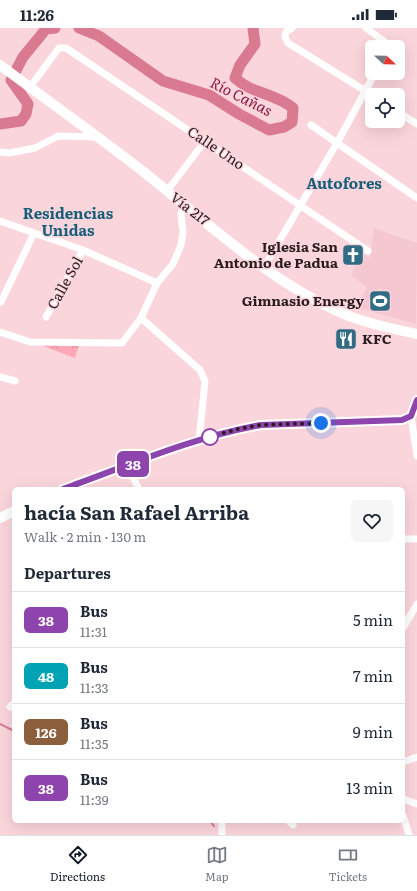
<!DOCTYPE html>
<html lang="en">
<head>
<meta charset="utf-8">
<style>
  :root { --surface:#fff; --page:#f6f6f7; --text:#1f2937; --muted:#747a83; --line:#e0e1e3; --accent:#111827 }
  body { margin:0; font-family:Literata,serif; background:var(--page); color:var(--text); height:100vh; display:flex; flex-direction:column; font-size:15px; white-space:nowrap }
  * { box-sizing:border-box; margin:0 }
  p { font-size:13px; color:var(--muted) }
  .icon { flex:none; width:22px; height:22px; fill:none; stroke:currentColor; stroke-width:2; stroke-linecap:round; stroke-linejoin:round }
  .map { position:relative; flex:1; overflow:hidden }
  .panel { position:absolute; left:12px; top:459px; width:393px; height:336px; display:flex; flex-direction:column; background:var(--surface); border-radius:6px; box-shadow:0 4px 16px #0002 }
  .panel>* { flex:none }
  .badge { padding:0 8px; border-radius:6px; font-size:14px; line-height:26px }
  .needle { width:26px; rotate:112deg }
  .fabs { position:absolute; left:365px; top:12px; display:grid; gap:8px }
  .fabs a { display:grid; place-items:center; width:40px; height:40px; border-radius:6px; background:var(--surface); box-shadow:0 4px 16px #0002; font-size:20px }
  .you { position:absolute; width:20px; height:20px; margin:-10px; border:3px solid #fff; border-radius:50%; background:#1a73e8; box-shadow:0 0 0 6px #1a73e833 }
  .map>.badge { position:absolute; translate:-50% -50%; box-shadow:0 0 0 2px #fff }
  h2 { padding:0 12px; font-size:15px; line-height:36px }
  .round { display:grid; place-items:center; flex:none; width:42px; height:42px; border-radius:6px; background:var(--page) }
  .summary { display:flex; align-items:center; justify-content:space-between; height:68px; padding:0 12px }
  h1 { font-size:19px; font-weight:700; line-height:30px }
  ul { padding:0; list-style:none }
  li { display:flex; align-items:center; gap:12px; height:56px; padding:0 12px; border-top:1px solid var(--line) }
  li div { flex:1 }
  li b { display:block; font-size:15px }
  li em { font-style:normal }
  li .badge { min-width:44px; font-weight:700; text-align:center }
  .status { display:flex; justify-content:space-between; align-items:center; height:28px; padding:0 20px; background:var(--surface); direction:ltr }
  .status svg { height:11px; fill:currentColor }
  .tabs { display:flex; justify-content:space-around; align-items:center; height:56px; border-top:1px solid var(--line); background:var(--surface); font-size:11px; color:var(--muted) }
  .tabs a { display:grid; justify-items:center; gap:2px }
  .tabs .selected { color:var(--accent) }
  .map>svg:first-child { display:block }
</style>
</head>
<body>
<div class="status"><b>11:26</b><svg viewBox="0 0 49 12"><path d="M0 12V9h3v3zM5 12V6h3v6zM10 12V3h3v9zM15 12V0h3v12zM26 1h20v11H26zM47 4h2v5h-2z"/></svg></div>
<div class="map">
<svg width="417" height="807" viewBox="0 0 417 807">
  <defs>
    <pattern id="park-crowns" width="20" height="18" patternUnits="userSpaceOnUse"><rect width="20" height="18" fill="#ffa8ba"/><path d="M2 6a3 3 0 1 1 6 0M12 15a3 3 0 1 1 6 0" fill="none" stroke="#db909f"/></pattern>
  </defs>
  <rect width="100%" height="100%" fill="#fbd5dc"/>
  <path fill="#f5c7d0" d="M374,200L417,215L416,296L357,280L367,259L351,248L360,225L370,230Z"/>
  <path fill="url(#park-crowns)" d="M35,315L79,316L75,330Z"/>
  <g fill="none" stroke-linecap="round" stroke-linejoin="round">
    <g stroke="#d97a91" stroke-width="2">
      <path d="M0,696L14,703"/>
      <path d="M210,793L214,798"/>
    </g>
    <g stroke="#d97a91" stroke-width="11">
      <path d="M79,0L99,8L163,53L209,67L239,86L269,102L284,99L292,94L293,80C275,65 252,66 235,50L240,37L255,16L253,0"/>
      <path d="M0,96L21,93L26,86L28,76L11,52L23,29L46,1L55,0"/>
    </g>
    <g stroke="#fff" stroke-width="7">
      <path d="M292,0L286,4L285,9L288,15L372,67"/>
      <path d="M366,0L385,14L388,19"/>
      <path d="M30,59L59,20H66L368,223"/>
      <path d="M398,84L417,96"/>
      <path d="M311,97L417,170"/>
      <path d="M0,124L9,125L35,120L58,108L97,109"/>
      <path d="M167,163L205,113"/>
      <path d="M0,193L83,222L157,255"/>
      <path d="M264,239L337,115L375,45"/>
      <path d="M1,274L34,205"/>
      <path d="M46,289L83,222"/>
      <path d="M141,290L200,342L205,353L199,413"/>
      <path d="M0,304L30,314L122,315L141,290L157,255L173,236L181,217L183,204L181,186L184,176"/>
      <path d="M0,349L15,353"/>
      <path d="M411,388L417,428"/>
      <path d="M127,438L139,461"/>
      <path d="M403,511H417"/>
      <path d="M403,600L417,576"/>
      <path d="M10,679L14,675"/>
      <path d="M403,734L417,729"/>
      <path d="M403,771L417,776"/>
      <path d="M403,787L409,807"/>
      <path d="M222,793V807"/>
      <path d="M289,793L293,797"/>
    </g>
    <g stroke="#fff" stroke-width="10">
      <path d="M0,37C48,73 98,108 145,145C204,192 265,249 333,281C359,294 389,300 417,306"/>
      <path d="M63,461C126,438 194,409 261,397L402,392L411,388L417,372"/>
      <path d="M0,490L14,483"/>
    </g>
  </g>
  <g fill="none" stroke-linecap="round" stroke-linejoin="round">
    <g stroke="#fff" stroke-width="9">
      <path id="line" d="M63,461C127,438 193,409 261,397L402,392L411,388L417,372"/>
    </g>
    <use href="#line" stroke="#8e44ad" stroke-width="6"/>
    <path stroke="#291b1e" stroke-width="4" stroke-dasharray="0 7.2" d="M210,409L238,401L261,397L321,395"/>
  </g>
  <defs>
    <g id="church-square" transform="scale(1.15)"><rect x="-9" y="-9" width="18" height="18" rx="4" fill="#316b84" stroke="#fbd5dc"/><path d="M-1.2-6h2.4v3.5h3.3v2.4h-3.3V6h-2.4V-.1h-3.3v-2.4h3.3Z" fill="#fff"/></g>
    <g id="stadium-square" transform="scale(1.15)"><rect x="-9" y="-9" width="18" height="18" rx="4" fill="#316b84" stroke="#fbd5dc"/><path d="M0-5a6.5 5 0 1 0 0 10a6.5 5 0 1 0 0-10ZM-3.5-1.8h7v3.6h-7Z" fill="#fff"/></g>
    <g id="restaurant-square" transform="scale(1.15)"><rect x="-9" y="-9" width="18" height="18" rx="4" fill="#316b84" stroke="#fbd5dc"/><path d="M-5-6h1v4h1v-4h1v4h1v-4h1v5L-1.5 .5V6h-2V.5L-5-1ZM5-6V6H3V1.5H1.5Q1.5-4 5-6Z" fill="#fff"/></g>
  </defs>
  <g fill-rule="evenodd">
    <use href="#church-square" x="353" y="227"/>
    <use href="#stadium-square" x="380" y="273"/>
    <use href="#restaurant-square" x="346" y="311"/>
  </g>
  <circle fill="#fff" stroke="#8e44ad" stroke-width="2" cx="210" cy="409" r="8"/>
  <g text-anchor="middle" stroke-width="3" stroke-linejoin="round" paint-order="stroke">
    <g font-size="14" fill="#291b1e" stroke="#fbd5dc">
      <text transform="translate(216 120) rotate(34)" y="5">Calle Uno</text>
      <text transform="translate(190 181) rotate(38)" y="5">Vía 217</text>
      <text transform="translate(65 255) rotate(-61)" y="5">Calle Sol</text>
    </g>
    <g font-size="14" font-weight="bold" fill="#291b1e" stroke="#fbd5dc" text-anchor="end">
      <text x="338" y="224">Iglesia San<tspan x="338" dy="16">Antonio de Padua</tspan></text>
      <text x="364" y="278">Gimnasio Energy</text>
      <text x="362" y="316" text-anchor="start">KFC</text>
    </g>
    <g font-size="15" font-style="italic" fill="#8b1942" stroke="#fbd5dc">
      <text transform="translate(241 69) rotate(27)" y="5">Río Cañas</text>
    </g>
    <g font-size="15" font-weight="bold" fill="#165e79" stroke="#fbd5dc">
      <text x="344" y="161">Autofores</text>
      <text x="68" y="191">Residencias<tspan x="68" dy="17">Unidas</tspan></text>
    </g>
  </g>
</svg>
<div class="fabs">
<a><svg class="needle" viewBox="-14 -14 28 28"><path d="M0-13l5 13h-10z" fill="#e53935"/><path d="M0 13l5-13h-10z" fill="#747a83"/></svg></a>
<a><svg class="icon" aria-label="locate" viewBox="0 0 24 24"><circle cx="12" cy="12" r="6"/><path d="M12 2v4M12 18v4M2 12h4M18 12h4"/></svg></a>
</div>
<div class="you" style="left:321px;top:395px"></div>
<b class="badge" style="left:133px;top:436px;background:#8e44ad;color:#fff">38</b>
<section class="panel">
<div class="summary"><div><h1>hacía San Rafael Arriba</h1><p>Walk · 2 min · 130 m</p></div><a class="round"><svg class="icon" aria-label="heart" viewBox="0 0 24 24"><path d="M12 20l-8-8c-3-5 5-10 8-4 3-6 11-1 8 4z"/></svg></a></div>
<h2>Departures</h2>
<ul>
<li><span class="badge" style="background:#8e44ad;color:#fff">38</span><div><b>Bus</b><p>11:31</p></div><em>5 min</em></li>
<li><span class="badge" style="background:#00a3b4;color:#fff">48</span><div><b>Bus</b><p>11:33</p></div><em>7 min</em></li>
<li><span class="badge" style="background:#8b5e3c;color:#fff">126</span><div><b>Bus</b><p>11:35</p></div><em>9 min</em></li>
<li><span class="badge" style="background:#8e44ad;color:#fff">38</span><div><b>Bus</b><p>11:39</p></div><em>13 min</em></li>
</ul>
</section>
</div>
<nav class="tabs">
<a class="selected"><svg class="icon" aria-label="directions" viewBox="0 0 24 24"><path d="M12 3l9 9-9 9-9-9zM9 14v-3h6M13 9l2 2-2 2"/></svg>Directions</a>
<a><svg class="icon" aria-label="map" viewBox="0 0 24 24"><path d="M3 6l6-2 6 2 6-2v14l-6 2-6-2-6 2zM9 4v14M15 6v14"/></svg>Map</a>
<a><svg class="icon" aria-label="tickets" viewBox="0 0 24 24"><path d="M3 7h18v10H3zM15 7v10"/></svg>Tickets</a>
</nav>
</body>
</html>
